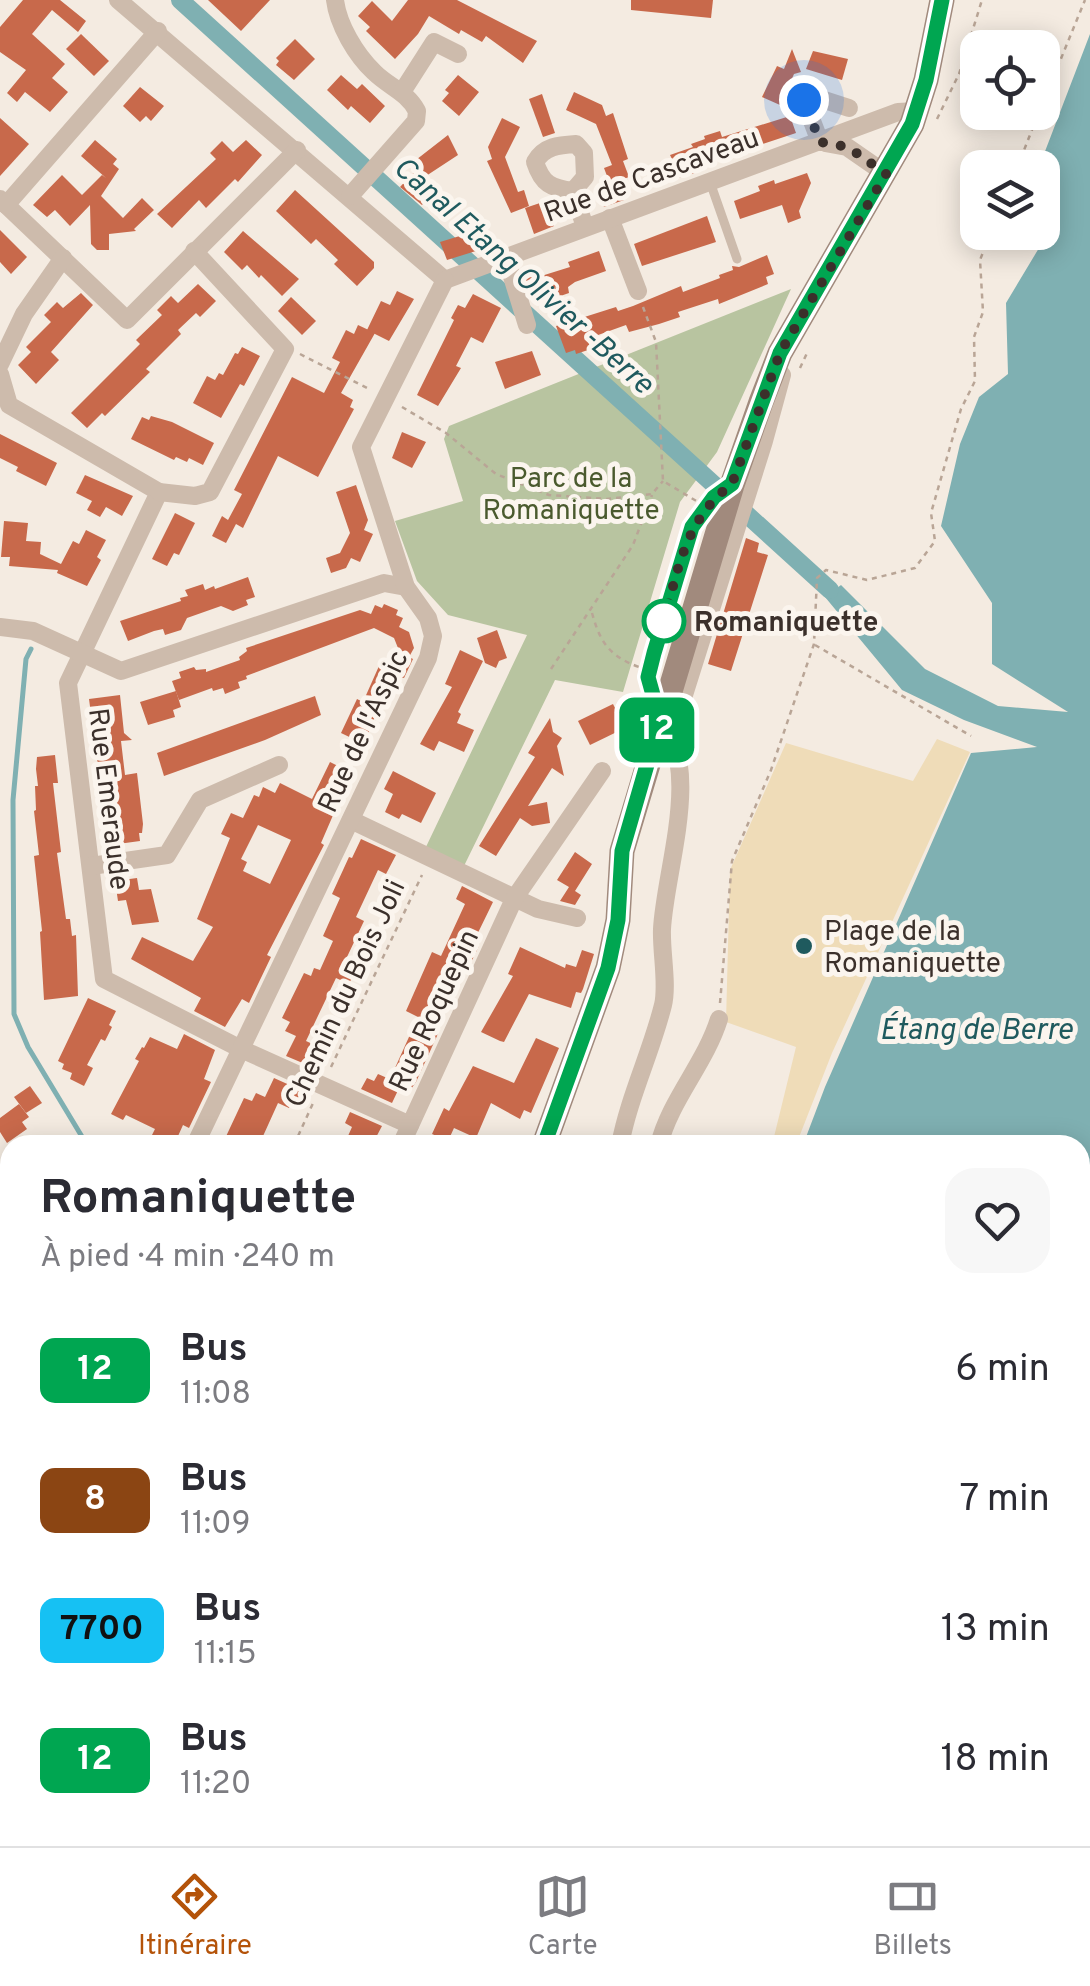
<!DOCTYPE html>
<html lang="fr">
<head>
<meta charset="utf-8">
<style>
  :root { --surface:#fff; --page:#f7f7f7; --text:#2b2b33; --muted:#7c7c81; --line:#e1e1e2; --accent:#b45309 }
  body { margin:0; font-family:Overpass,sans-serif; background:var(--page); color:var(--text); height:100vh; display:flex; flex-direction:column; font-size:38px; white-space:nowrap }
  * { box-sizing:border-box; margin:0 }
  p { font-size:32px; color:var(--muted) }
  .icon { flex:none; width:55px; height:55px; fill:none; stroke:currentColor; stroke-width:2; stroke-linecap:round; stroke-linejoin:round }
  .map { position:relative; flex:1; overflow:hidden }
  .side { position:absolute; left:0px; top:1135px; width:1090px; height:712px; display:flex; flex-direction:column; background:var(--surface); border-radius:30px 30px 0 0; box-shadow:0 5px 25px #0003 }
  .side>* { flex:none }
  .badge { padding:0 20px; border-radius:15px; font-size:35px; line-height:65px }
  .buttons { position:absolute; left:960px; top:30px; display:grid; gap:20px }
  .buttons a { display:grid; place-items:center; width:100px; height:100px; border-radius:20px; background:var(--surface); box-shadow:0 5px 25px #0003; font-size:50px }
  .you { position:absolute; width:50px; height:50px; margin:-25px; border:8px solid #fff; border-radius:50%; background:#1a73e8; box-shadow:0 0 0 15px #1a73e833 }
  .map>.badge { position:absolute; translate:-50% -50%; box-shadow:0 0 0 5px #fff }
  .round { display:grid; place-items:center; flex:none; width:105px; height:105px; border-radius:30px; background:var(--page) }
  .summary { display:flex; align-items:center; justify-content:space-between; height:170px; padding:0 40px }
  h1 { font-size:48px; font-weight:700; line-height:75px }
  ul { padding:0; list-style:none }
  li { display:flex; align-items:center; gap:30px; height:130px; padding:0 40px }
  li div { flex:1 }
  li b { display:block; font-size:38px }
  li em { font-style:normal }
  li .badge { min-width:110px; font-weight:700; text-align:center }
  .tabs { display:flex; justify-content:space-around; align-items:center; height:140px; border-top:2px solid var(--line); background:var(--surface); font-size:28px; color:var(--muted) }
  .tabs a { display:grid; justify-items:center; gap:5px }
  .tabs .current { color:var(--accent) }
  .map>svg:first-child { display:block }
</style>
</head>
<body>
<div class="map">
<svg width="1090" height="1846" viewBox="0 0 1090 1846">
  <rect width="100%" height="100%" fill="#f4ebe1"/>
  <g fill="#b8c4a0">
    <path d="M791,289L717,452L680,502L623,692L555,680L463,868L425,849L527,635L448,615L417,581L395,521L463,501L444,439L449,426Z"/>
    <path d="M10,1357V1728L0,1691V1362Z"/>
    <path d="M15,1838H160L157,1846H14Z"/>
  </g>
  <path fill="#efdcb8" d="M937,739L970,752L832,1053L796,1145H772L796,1047L726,1022L730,870L786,743L913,781Z"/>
  <path fill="#7fb0b2" d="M1090,34V1846H855L852,1838H1080V1145H803L825,1087L971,753L1037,747L964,720L902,690L825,597L841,585L925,669L998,706L1068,712L992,664V603L941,526L960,444L979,397L1008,374L1006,303L1045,238L1051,221L1043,189L1042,168L1039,167Z"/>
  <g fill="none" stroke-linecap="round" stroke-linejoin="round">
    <g stroke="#7fb0b2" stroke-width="5">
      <path d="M31,649L26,659L13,800L14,1014L28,1047L87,1145"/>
      <path d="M0,1377L10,1372"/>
    </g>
    <path stroke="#7fb0b2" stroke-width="18" d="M180,0L830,590"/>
  </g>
  <g fill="#c8694b" fill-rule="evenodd">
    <path d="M23,0H60L86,21L78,32L52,10L32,34L65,64L52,78L68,92L50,112L25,92L17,102L7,93L26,70L0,52V27Z"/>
    <path d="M208,0H270L241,31Z"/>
    <path d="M408,0H457L537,41L523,63L486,36L482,42L461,30L459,34L429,16L418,34L395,59L366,31L370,27L358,16L372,1L392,21Z"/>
    <path d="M631,0H713L711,18L631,10Z"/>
    <path d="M81,34L109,61L94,76L66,49Z"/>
    <path d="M295,39L315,59L294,80L276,65L279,61L276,58Z"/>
    <path d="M792,49L801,72L794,74L780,105L762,97L777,66L784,69Z"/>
    <path d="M813,51L848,59L842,80L806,69Z"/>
    <path d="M341,75L357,89L362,84L385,106L370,123L351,106L348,110L327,90Z"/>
    <path d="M458,75L479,92L459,116L442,101L449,93L445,90Z"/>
    <path d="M140,87L164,106L151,121L146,116L140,122L123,106Z"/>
    <path d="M574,92L602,105L606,116L613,113L628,159L623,161L629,177L618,181L624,200L604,207L600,195L604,193L602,187L610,184L604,168L612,165L596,124L566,110Z"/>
    <path d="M542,94L555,133L543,137L529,99Z"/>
    <path d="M790,116L796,133L729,155L727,149L697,160L701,171L662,183L655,165L672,159L670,155L693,147L691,144L705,139L704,136L720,131L722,137Z"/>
    <path d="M0,118L29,144L0,176Z"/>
    <path d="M502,118L520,127L505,157L518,192L524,190L529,206L511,213L487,161L492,159L488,147Z"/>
    <path d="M448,135L458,155L426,176L438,187L422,205L400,187L418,168L412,163Z"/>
    <path d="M95,140L117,159L113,164L119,169L101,196L123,218L142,198L154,210L134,229L136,231L109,234V250H97L91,244L90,205L70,226L55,210L47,217L33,205L62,175L82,195L102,175L106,178L81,156Z"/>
    <path d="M246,140L262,155L238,182L235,179L206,208L199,200L172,228L157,214L216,159L210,153L222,141L233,152Z"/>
    <path d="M807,173L811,183L799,211L801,218L788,223L782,205L740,219L734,201L760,191L758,186L774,180L775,184Z"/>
    <path d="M295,190L374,262V268L357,286L334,264L338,260L316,239L311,244L276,211Z"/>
    <path d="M540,203L545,216L550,215L554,226L534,234L525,208Z"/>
    <path d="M707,216L716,242L642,266L634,244Z"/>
    <path d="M486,228L492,246L447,260L440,242Z"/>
    <path d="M0,230L27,257L11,274L0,262Z"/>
    <path d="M243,231L299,279L282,296L261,275L259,278L247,265L242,270L224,252Z"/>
    <path d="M599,251L606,271L575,282L568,287L569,293L546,301L544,292L531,296L525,277L537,273L538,277L570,267L568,262Z"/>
    <path d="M767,255L774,274L766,277L768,284L719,304L718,299L678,312L680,317L659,324L629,332L626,325L587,339L591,349L576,354L575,350L566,353L556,326L616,307L618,311L633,306L681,286L683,292L720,278L719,275L733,270L732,266L739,267Z"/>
    <path d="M198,284L216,301L200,317L196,313L178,330L181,334L146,369L150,372L105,416L102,413L87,428L71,413L140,344L136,340L162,315L157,310L171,296L178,303Z"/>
    <path d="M397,291L414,299L389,341L367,330L381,301L390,305Z"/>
    <path d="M81,293L93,305L51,352L59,360L36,384L18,365L31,352L26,347L51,322L44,315L57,302L63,308Z"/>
    <path d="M473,294L501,308L483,343L471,337L456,366L461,368L438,406L417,395L454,320L451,318L458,305L465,308Z"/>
    <path d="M291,297L316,321L302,335L278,311Z"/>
    <path d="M358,325L375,333L341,393L353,400L350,407L354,409L318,477L278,456L243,528L236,524L226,543L212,536L222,516L228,520L242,494L234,490L292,377L324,393L340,362L332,358L346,330L354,334Z"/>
    <path d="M242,347L260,356L244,386L240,384L221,418L193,403L207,376L215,380L219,373L223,375L235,353L238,354Z"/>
    <path d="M532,351L541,375L505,389L495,362Z"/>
    <path d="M151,416L172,422L214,443L203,465L189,458L187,462L176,457L174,460L131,439L142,417L149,420Z"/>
    <path d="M402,432L426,442L412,468L392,458Z"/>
    <path d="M0,434L57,463L46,486L16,471L18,467L0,458Z"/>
    <path d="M85,475L133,496L122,516L106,507L100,517L87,510L92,501L76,493Z"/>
    <path d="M356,485L368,520L364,530L373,534L360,562L351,558L346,568L331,573L326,558L340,553L350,533L336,492Z"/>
    <path d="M175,513L195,523L179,555L174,553L167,566L152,559Z"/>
    <path d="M4,521L28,523L26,541L41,542L40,554L61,564L73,541L79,544L86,530L106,540L97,557L101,560L87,586L57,573L58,570L9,566L10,557H1Z"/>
    <path d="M746,538L759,543L757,552L768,555L731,671L708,664Z"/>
    <path d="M248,577L255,597L246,600L248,605L233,611L221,606L187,618L181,630L165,635L163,629L154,631L128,641L120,621L181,601L180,598L188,596L185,590L203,584L205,590L214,586L215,589Z"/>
    <path d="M384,604L398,610L396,615L403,618L399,627L409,632L414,648L409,657L413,659L404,678L398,676L386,703L381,701L364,744L341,733L357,699L363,702L379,666L390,672L400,653L394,638L374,628L246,676L247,679L238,682L240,688L225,694L223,688L213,691L212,688L179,700L172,681L181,678L179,672L194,667L196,670L206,669V672L240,660L239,657L247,651L246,648L360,610L371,614L375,605L382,608Z"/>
    <path d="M497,630L507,658L499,661L496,668L485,663L477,638Z"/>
    <path d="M460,650L483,661L458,712L461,714L457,723L474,730L464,752L439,741L434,751L420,744L452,687L445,684Z"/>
    <path d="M176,691L181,707L173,710L175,717L148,725L140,702Z"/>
    <path d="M120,695L124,733L132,740L121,741L125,775L137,773L143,824L142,833H139L140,841L118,844L110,776H101L97,759L89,699Z"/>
    <path d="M315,696L321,715L265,740L164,776L157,753Z"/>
    <path d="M613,704L625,728L590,745L578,721Z"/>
    <path d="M550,718L553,732L562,738L557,746L564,776L552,768L528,806L547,802L550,823L532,826L520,818L496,856L479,846L535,757L528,753Z"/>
    <path d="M55,755L58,783H53L54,792L61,852L57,853L66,919H70L72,936L76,935L78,996L44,1000L40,932L42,931L34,856L39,855L34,811L36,810L35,786H38L36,769L37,757Z"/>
    <path d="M330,762L350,772L330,811L334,813L321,843L324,845L267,955L271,957L249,1003L242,999L225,1027L194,1011L201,998L131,959L142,937L193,961L213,927L197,919L230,838L221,834L231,813L243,818L254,795L259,797L263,787L275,793L280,783L312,799ZM258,825L291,840L270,884L243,871L247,862L241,859Z"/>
    <path d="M393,771L436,793L421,823L402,814L399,819L385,812L393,794L384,789Z"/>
    <path d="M361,839L396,855L386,874L378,870L356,917L364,921L347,957L359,962L349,984L336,978L306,1041L319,1047L315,1056L322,1059L317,1069L286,1056L296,1036L285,1031L290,1022L282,1018L304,973L311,976L314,968L320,970L333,941L323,936L340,898L332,894L349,857L352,858Z"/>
    <path d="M575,852L592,864L575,891L581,895L575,905L560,901L569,887L557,880Z"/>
    <path d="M137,878L139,890L151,889L159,922L132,925L126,900L118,901L115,881Z"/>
    <path d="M462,886L493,902L473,943L479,946L472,960L466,957L463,966L454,962L444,985L453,990L436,1025L439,1027L437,1036L416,1082L411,1089L401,1084L392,1103L361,1089L367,1078L374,1081L378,1074L394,1081L390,1079L418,1017L406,1011L432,952L441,956L465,904L456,899Z"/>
    <path d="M520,947L565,968L566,964L576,967L582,950L594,954L583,989L581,993L576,992L571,1008L529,994L504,1042L500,1041L481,1032L513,976L508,974Z"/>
    <path d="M88,998L116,1011L109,1025L112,1027L105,1041L101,1039L87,1065L93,1068L84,1086L70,1079L72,1073L62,1069L64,1064L58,1061Z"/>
    <path d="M184,1034L215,1050L204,1079L211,1082L189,1128L183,1125L174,1145H147L155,1129L126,1115L123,1120L111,1114L139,1061L135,1059L142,1047L144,1048L150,1037L177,1049Z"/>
    <path d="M536,1038L559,1048L531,1113L524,1110L520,1119L491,1103L476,1138L454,1128L448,1141L432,1134L444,1108L449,1111L473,1066L514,1083Z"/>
    <path d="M274,1078L305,1092L300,1103L293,1100L289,1108L278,1103L259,1145H222L244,1098L252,1101L256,1093L265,1097Z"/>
    <path d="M30,1086L42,1103L26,1113L14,1097Z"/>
    <path d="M19,1104L29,1117L22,1122L27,1129L7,1143L0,1132V1118Z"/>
    <path d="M350,1112L382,1126L372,1145H352L355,1139L348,1136L352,1127L345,1123Z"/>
  </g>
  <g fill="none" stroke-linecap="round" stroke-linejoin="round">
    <g stroke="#b9a596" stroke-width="2.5" stroke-dasharray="5 5" stroke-linecap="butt">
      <path d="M1042,105L1085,0"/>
      <path d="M937,119L959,74L982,0"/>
      <path d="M1017,168L1039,112"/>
      <path d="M643,307L656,342L663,481L698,502"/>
      <path d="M300,354L369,389"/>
      <path d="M800,368L807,353"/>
      <path d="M402,407L446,433L496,474L549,495L607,499L652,494L663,481"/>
      <path d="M592,613C600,642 609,656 639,667"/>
      <path d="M815,645L971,736"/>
      <path d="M551,669L633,545L652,495"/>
      <path d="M720,1003L732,861L771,770L814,644L817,578L826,570L867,580L915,568L935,541L931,513L961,409L975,381L974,337L983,312L980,260L991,232"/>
      <path d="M331,1067L422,875"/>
      <path d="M294,1145L314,1101"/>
      <path d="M0,1567L10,1557"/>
      <path d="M0,1667L10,1688"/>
      <path d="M683,1838L686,1846"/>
      <path d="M770,1838L774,1846"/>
      <path d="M31,1846L32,1838"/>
      <path d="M136,1846L141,1838"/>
      <path d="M382,1846L384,1838"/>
    </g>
    <g stroke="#cdbbac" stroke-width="9">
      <path d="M710,182L737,259"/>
      <path d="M657,708L648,677L692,527L722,492"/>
    </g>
    <g stroke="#cdbbac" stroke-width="18">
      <path d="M118,0L445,280"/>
      <path d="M335,0C338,25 356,55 374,72C389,87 407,92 417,111L416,121L350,196"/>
      <path d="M402,92L434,42L458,54"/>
      <path d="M820,142L804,100L809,95L849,108"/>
      <path d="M825,143L847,147L886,174"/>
      <path d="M573,191C551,188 542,184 535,162C544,146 559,145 576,144L584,153L585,177L573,191L585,227"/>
      <path d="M0,199L127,320L297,150"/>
      <path d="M6,205L158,31"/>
      <path d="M610,218L638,291"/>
      <path d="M506,257L527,325"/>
      <path d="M445,280L898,112L916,111"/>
      <path d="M0,364L24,314L63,258"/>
      <path d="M0,374L9,405L159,492L68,683L104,979L241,1049L410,1125"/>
      <path d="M159,492L195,496L210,492L285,349L194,251"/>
      <path d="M0,627L33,631L121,671L384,583L406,587"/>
      <path d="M672,733L764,441L782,375"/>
      <path d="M351,820L538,909L577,918"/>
      <path d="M91,866L167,855L200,800L279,765"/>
      <path d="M195,1145L428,658L433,636L428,618L406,587L361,447L445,280"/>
      <path d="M401,1145L514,899L602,771"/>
      <path d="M620,1145C629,1097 651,1053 663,1005C668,984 661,952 662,929C665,870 703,767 660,720"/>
      <path d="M659,1145C670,1100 705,1064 719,1019"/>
      <path d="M0,1352L10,1348"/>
      <path d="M221,1838L223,1846"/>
      <path d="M297,1846L339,1838"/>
    </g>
    <g stroke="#a18a7d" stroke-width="25">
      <path d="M544,1145L608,968L618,920L622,851L732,485L761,402L780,353L912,124L926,80L942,0"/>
      <path d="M346,1838V1846"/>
    </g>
  </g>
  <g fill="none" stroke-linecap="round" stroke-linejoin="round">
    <g stroke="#fff" stroke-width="22">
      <path id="line" d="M544,1145L608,968L618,920L622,851L660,720L648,677L654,653L692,527L714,497L732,484L780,353L912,124L926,80L942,0"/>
    </g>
    <use href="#line" stroke="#00a651" stroke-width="15"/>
    <path stroke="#3b302b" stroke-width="10" stroke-dasharray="0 18" d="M664,621C678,569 686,518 732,484L780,353L886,174L848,147L820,142L804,100"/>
  </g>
  <circle fill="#fff" stroke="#00a651" stroke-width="5" cx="664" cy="621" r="20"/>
  <circle fill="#1f5a5e" stroke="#fbf5ee" stroke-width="4" cx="804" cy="946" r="10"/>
  <g text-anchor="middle" stroke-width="10" stroke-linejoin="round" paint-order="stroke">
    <g font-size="28" fill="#3b302b" stroke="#fbf5ee">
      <text transform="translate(651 174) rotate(-20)" y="10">Rue de Cascaveau</text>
      <text transform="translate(362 731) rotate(-65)" y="10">Rue de l'Aspic</text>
      <text transform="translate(110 799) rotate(83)" y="10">Rue Emeraude</text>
      <text transform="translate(344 993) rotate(-65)" y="10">Chemin du Bois Joli</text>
      <text transform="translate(433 1010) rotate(-65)" y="10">Rue Roquepin</text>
    </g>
    <g font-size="28" fill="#4a5a2e" stroke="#fbf5ee">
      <text x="571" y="487">Parc de la<tspan x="571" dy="32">Romaniquette</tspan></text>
    </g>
    <g font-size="28" font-weight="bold" fill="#3b302b" stroke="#fbf5ee" text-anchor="start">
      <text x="694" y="631">Romaniquette</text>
    </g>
    <g font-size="28" fill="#3b302b" stroke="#fbf5ee" text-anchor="start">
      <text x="824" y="940">Plage de la<tspan x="824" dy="32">Romaniquette</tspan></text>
    </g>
    <g font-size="30" font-style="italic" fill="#1f5a5e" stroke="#fbf5ee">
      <text transform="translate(524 275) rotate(42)" y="10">Canal Etang Olivier -Berre</text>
      <text x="976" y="1039">Étang de Berre</text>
    </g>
  </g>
</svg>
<div class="buttons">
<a><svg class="icon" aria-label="locate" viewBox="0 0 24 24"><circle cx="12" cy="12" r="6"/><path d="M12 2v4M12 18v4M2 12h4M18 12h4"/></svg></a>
<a><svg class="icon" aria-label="layers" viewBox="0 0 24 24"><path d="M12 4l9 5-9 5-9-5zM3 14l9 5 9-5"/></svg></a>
</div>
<div class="you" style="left:804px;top:100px"></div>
<b class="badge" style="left:657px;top:730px;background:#00a651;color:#fff">12</b>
<section class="side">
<div class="summary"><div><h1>Romaniquette</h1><p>À pied · 4 min · 240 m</p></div><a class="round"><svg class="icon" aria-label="heart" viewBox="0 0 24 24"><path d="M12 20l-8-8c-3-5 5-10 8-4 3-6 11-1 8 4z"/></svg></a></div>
<ul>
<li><span class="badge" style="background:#00a651;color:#fff">12</span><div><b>Bus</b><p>11:08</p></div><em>6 min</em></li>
<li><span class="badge" style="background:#8b4513;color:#fff">8</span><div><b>Bus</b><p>11:09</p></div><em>7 min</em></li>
<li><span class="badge" style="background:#16c1f3;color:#111">7700</span><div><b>Bus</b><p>11:15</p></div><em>13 min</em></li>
<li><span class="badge" style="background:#00a651;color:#fff">12</span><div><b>Bus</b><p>11:20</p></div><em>18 min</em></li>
</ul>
</section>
</div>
<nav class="tabs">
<a class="current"><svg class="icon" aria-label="directions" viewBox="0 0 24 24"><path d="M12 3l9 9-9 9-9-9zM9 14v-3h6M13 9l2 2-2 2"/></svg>Itinéraire</a>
<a><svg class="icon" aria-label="map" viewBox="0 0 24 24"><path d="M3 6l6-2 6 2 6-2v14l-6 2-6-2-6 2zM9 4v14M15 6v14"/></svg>Carte</a>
<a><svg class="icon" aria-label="tickets" viewBox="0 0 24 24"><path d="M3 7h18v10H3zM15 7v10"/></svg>Billets</a>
</nav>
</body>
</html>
